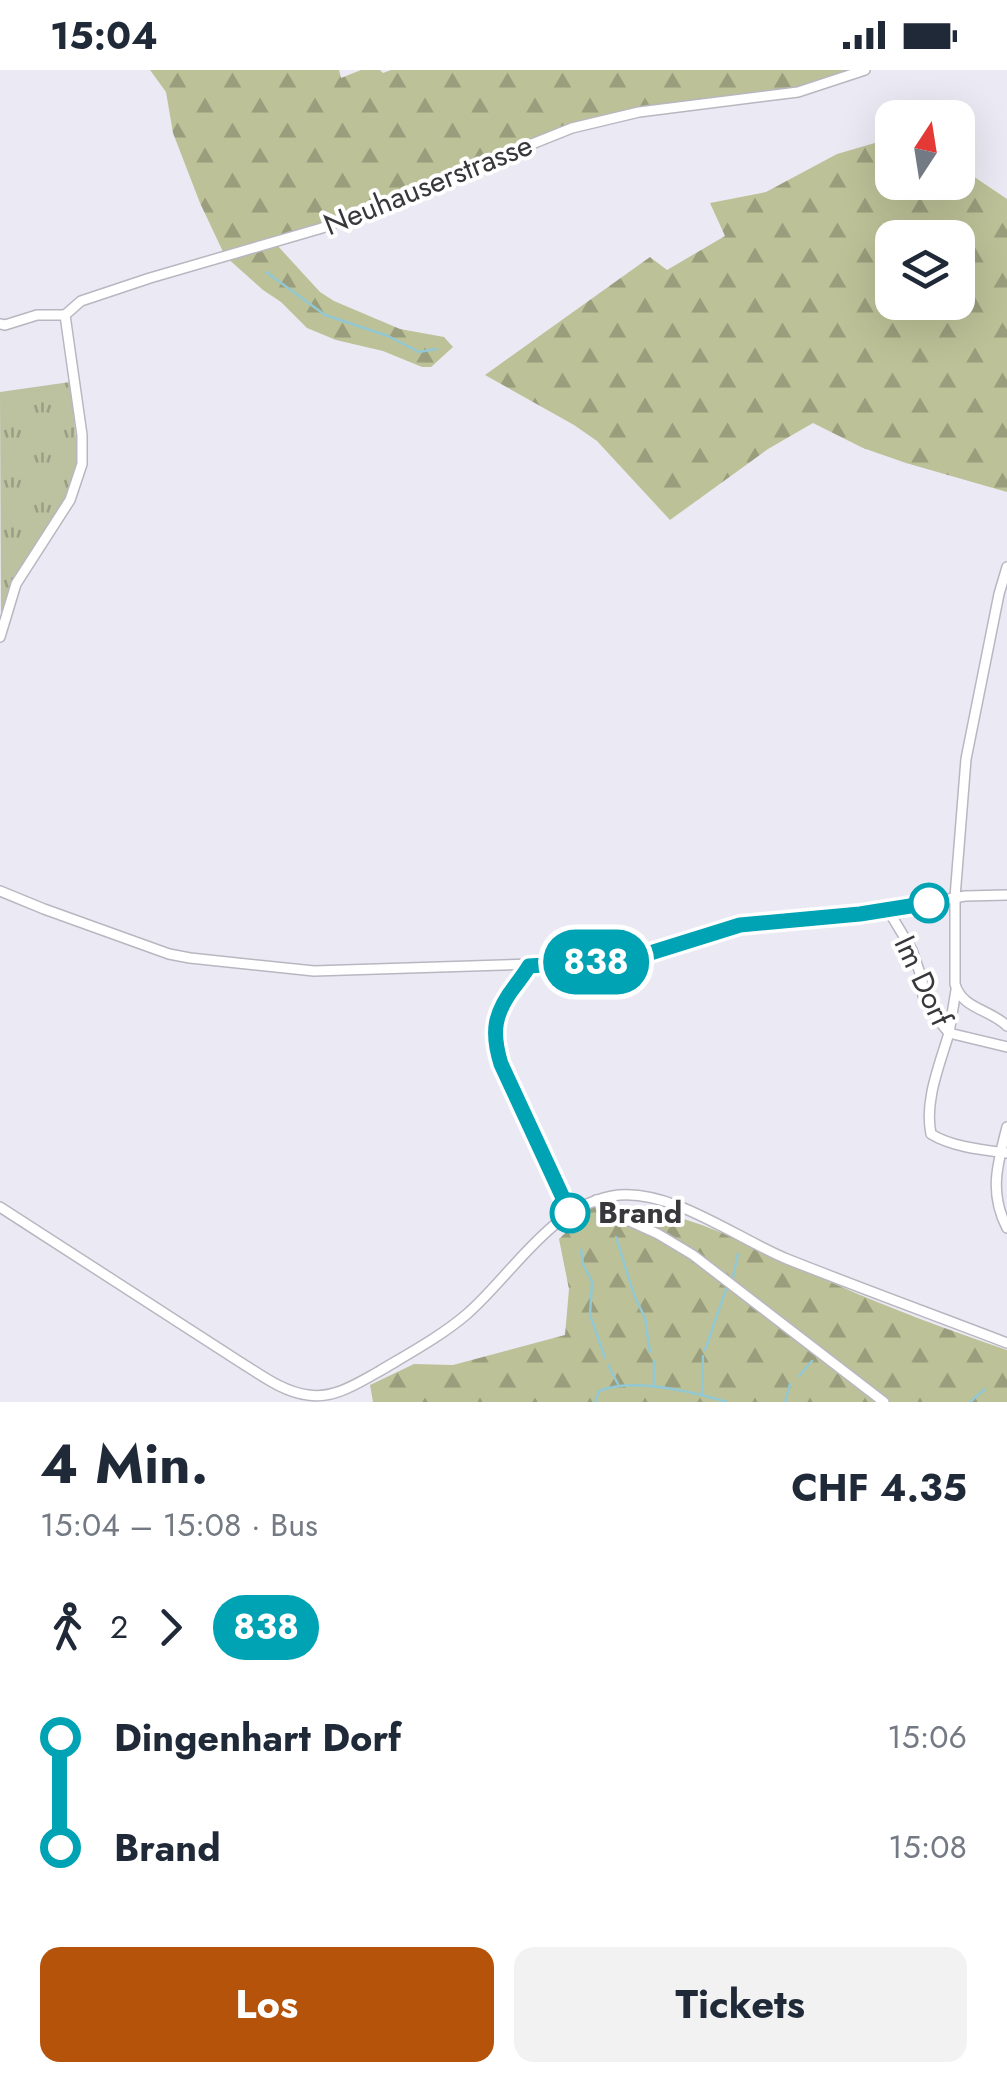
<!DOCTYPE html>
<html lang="de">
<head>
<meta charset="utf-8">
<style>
  :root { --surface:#fff; --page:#f2f2f3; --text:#1f2937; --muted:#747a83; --accent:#b45309 }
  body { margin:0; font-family:Jost,sans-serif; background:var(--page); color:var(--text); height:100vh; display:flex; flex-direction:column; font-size:38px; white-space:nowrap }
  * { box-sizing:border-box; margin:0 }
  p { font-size:32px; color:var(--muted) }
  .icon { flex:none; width:55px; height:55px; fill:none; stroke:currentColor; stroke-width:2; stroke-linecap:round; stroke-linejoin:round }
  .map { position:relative; height:1332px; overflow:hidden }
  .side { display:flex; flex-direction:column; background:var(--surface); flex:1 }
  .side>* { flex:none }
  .badge { padding:0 20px; border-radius:32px; font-size:35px; line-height:65px }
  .needle { width:65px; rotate:12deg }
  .buttons { position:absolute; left:875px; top:30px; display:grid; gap:20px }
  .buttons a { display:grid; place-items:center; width:100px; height:100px; border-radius:20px; background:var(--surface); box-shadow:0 10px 40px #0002; font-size:50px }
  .map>.badge { position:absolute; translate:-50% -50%; box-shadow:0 0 0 5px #fff }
  .legs { display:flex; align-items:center; gap:15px; height:110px; padding:0 40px; font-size:32px }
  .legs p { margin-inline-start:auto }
  .headline { display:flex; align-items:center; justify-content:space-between; height:170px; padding:0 40px }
  h1 { font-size:55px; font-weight:700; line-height:75px }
  .primary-button { display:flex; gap:20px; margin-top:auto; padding:20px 40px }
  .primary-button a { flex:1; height:115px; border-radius:20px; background:var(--accent); color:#fff; font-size:40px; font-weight:700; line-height:115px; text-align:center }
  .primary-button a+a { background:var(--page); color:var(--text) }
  ul { padding:0 40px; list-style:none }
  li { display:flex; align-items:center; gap:35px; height:110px; font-size:38px }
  li i { display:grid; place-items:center; width:15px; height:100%; margin:0 12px; background:currentColor }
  li i::after { content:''; width:25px; height:25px; margin:-12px; border:8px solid; border-radius:50%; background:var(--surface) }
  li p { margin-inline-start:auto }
  li:first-child i { background:linear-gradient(#0000 50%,currentColor 0) }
  li:last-child i { background:linear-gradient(currentColor 50%,#0000 0) }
  .status { display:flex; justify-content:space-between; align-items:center; height:70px; padding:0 50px; background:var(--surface); direction:ltr }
  .status svg { height:28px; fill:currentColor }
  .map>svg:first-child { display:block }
</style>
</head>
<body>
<div class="status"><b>15:04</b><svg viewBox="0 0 49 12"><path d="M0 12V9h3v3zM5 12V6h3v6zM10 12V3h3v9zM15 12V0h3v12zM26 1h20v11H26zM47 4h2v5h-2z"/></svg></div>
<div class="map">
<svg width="1007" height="1332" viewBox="0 0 1007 1332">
  <defs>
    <pattern id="grass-tufts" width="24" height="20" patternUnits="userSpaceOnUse" patternTransform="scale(2.5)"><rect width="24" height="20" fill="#bcc1a0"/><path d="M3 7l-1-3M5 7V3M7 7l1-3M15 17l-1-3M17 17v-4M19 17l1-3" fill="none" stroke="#9a9e84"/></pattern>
    <pattern id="forest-firs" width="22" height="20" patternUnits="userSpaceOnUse" patternTransform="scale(2.5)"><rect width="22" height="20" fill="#bcc197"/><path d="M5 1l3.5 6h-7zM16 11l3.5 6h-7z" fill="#9a9e7c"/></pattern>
  </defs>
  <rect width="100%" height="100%" fill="#ebeaf4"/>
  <path fill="url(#grass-tufts)" d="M70,312L78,386L75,409L62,436L32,479L12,515L5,538L1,542L0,322Z"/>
  <g fill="url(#forest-firs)" fill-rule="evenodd">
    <path d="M150,0H339L341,8L361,0H380L383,3L391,0H865L798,22L639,42L572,58L276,174L320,222L334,231L400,259L444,267L453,277L431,297H422L383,281L336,270L307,258L281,232L263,220L225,186L200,133L173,63L166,22Z"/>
    <path d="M892,68V112H958V96L1007,129V422L906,393L863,378L813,353L768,379L670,450L597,371L574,355L485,305L650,187L667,200L725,166L710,133L766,122L837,84ZM892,168H958V232H892Z"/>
    <path d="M620,1135C697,1143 765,1184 835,1214C891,1239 949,1260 1007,1280V1332H373L370,1315L414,1294L453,1295L565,1265L569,1219L559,1169L591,1138Z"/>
  </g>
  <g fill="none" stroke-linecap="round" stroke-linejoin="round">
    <g stroke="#92c8d3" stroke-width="2.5">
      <path d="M266,202L325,245L388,266L419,282L436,279"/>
      <path d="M616,1167L634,1225L645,1248L650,1282"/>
      <path d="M581,1180L583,1194L592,1212L590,1245L605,1288"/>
      <path d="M732,1211L738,1184"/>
      <path d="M705,1280L726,1219"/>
      <path d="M608,1295L619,1316"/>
      <path d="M799,1306L812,1291"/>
      <path d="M654,1315V1291"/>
      <path d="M702,1324L703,1286"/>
      <path d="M595,1332L599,1321C633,1307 693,1322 727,1332"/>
      <path d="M785,1332L790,1314"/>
      <path d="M970,1332L985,1319"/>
    </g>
    <g stroke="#b8b7c1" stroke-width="12">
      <g id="minor">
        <path d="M0,254L5,255L37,245H65L81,231L150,208L322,158L572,58L639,42L798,22L865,0"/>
        <path d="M1007,497L999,524L966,689L955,827V914C962,939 990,939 1007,956"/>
        <path d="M0,567L16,514L70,430L82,394V365L65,245"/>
        <path d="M0,821L44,839L169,884L190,888L314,901L596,892L647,885L740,855L860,845L965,826L1007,825"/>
        <path d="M888,840L912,880L922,909L923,926L930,940L949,963C940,994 924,1031 931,1064C952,1077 983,1080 1007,1083"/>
        <path d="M529,896C525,903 520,909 515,916C495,943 491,962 501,994L570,1143"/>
        <path d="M956,920L949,963L1007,977"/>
        <path d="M1007,1057C997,1095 989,1123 1007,1158"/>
        <path d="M596,1130L603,1139L658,1164L693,1185L884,1332"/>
        <path d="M0,1137L240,1292C261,1305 283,1322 308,1325C334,1329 356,1314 378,1302C408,1284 440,1267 467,1244C514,1203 552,1133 619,1125C673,1120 738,1169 787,1189C860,1218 934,1245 1007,1273"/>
      </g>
    </g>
    <use href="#minor" stroke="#fff" stroke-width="9"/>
  </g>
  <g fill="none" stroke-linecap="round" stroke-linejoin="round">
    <g stroke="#fff" stroke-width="22">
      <path id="line-1" d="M570,1143L501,994C491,962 494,943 515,916C520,909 525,903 529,896L616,890L647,884L740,855L860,844L929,833"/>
    </g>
    <use href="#line-1" stroke="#00a3b4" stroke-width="15"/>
  </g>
  <g fill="#fff" stroke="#00a3b4" stroke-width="5">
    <circle cx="929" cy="833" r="18"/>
    <circle cx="570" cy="1143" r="18"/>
  </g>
  <g text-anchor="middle" stroke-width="8" stroke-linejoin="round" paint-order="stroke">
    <g font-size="30" fill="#38383c" stroke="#fff">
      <text transform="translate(428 115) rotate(-22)" y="10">Neuhauserstrasse</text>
      <text transform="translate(923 911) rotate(65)" y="10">Im Dorf</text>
    </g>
    <g font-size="30" font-weight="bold" fill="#38383c" stroke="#fff" text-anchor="start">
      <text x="598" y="1153">Brand</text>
    </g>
  </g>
</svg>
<div class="buttons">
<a><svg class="needle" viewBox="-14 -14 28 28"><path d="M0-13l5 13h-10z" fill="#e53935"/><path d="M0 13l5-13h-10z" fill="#747a83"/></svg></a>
<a><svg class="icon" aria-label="layers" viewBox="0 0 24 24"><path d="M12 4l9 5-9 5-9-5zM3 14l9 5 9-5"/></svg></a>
</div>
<b class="badge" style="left:596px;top:892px;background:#00a3b4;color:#fff">838</b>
</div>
<section class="side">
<div class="headline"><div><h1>4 Min.</h1><p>15:04 – 15:08 · Bus</p></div><b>CHF 4.35</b></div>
<div class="legs"><svg class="icon" aria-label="walk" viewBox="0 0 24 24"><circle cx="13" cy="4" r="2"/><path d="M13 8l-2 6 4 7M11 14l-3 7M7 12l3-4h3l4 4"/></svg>2<svg class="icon" aria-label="forward" viewBox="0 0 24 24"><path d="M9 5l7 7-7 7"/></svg><b class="badge" style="background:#00a3b4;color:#fff">838</b></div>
<ul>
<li><i style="color:#00a3b4"></i><b>Dingenhart Dorf</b><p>15:06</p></li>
<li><i style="color:#00a3b4"></i><b>Brand</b><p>15:08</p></li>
</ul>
<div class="primary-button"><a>Los</a><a>Tickets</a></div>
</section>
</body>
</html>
